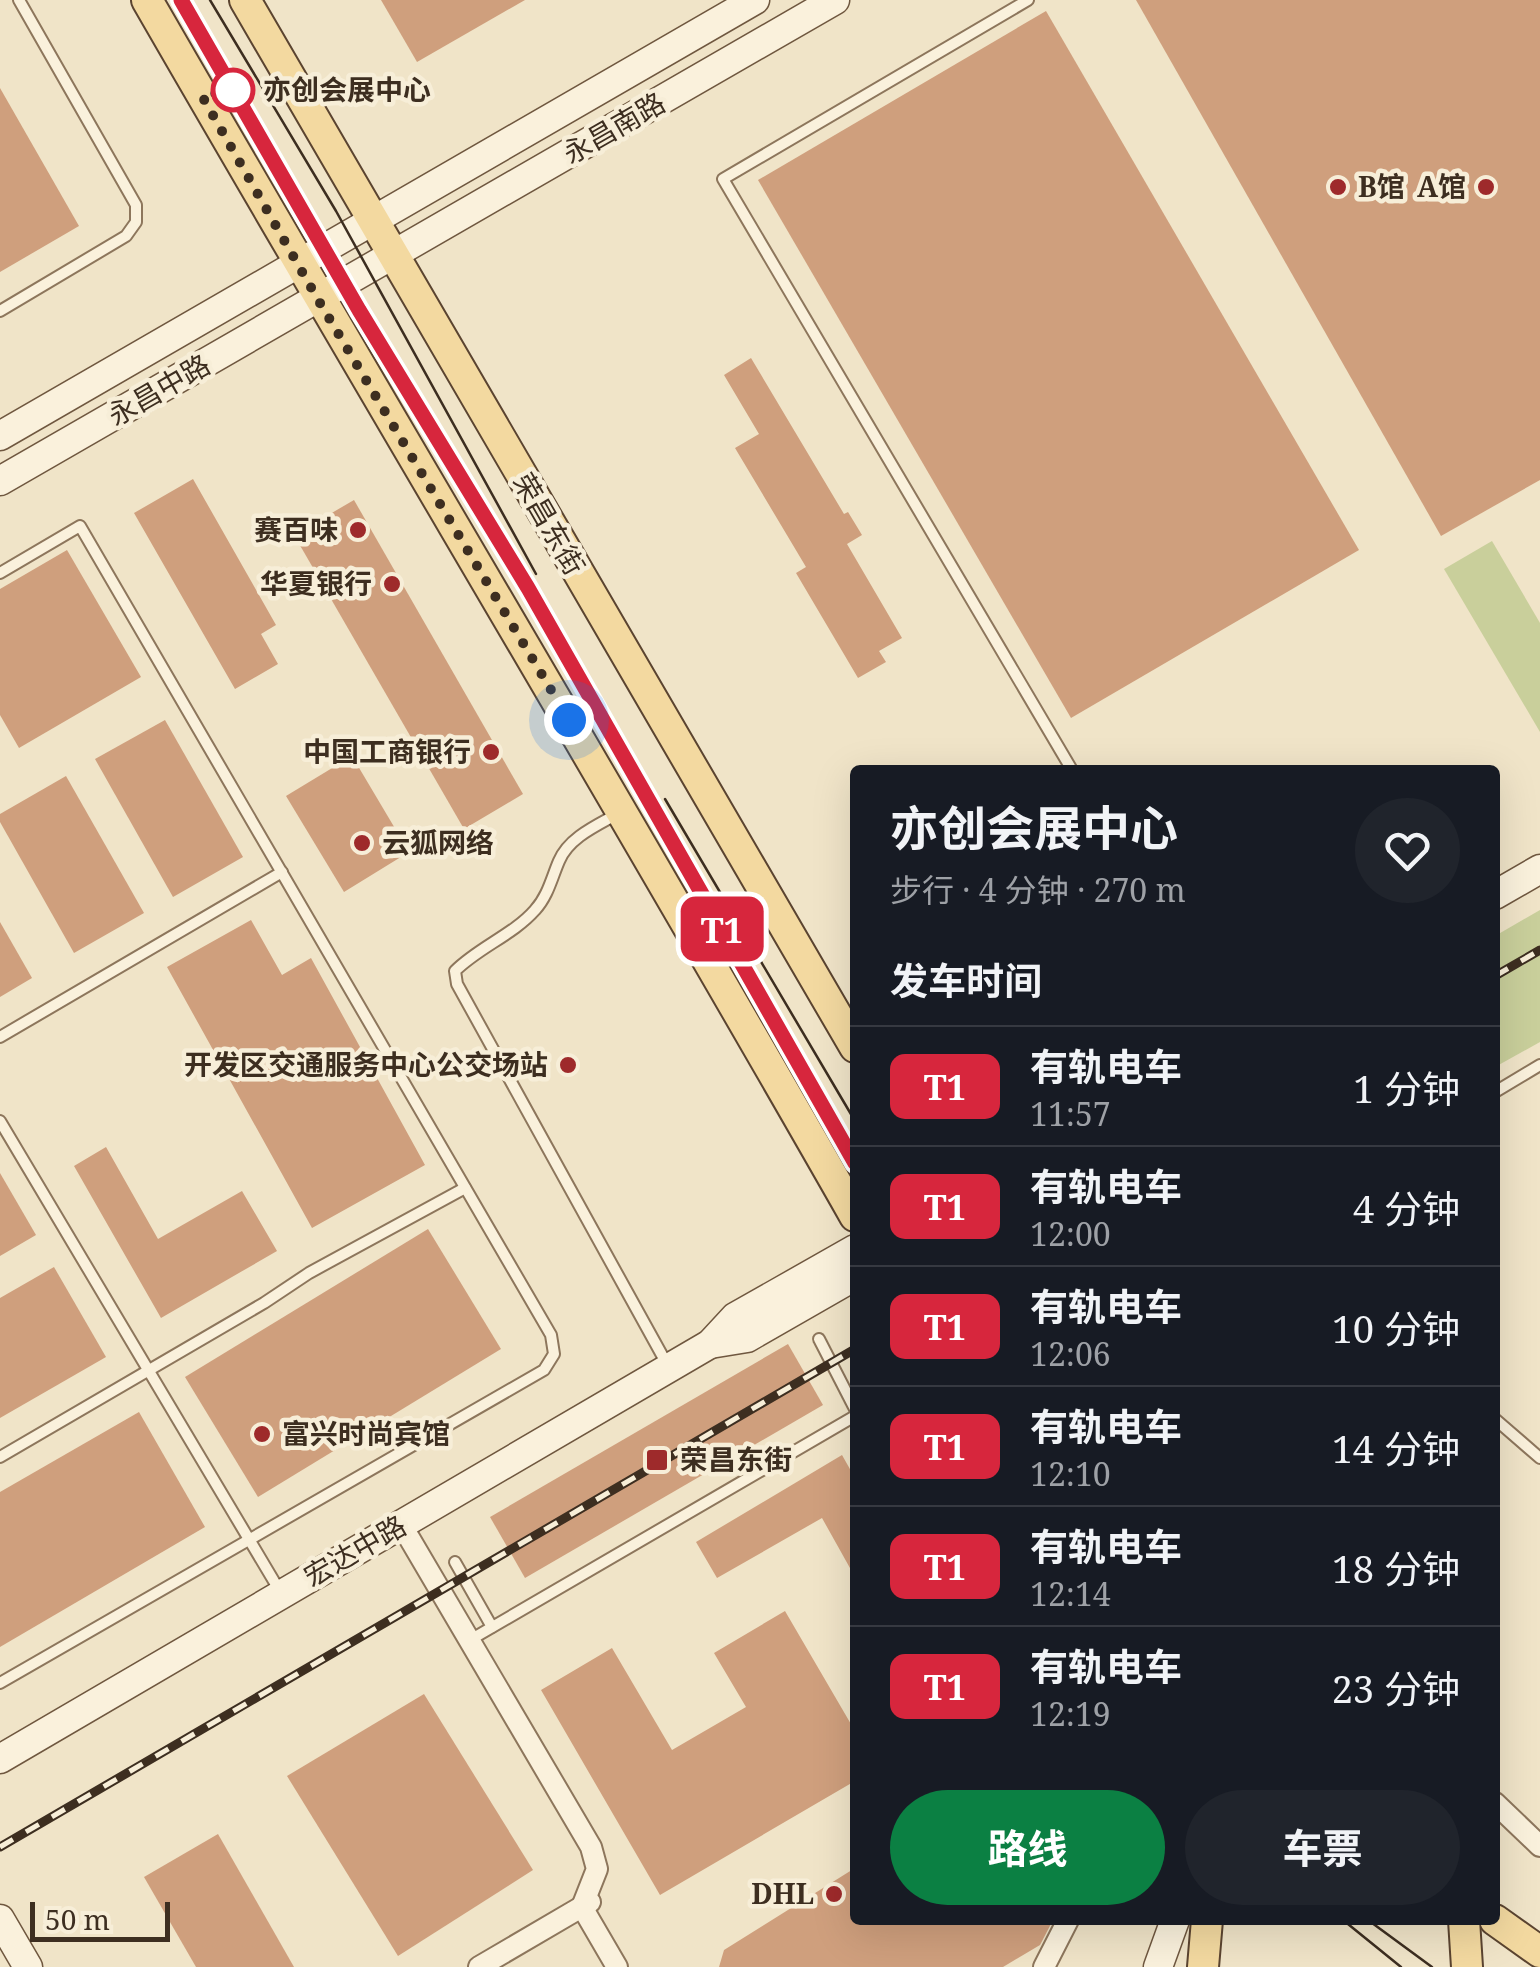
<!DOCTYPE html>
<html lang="zh">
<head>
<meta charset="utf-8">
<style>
  :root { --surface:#171b24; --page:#20242c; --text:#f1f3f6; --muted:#9ea1a6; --line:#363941; --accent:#0b8043 }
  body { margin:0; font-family:"Noto Serif","Noto Sans SC",serif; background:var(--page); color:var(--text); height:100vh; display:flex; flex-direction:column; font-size:38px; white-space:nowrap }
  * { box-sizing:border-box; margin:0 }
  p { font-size:32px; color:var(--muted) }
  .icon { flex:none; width:55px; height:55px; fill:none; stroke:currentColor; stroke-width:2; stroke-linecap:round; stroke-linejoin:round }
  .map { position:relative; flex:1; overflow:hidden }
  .sheet { position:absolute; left:850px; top:765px; width:650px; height:1160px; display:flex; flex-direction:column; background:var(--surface); border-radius:10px; box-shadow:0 10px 40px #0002 }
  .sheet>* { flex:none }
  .badge { padding:0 20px; border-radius:15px; font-size:35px; line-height:65px }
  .scale { position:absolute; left:30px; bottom:25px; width:140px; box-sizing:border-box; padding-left:10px; border:5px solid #3d2e20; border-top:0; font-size:28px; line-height:35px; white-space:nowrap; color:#3d2e20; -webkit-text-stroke:8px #f7eed8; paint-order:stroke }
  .you { position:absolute; width:50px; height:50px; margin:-25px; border:8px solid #fff; border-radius:50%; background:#1a73e8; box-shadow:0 0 0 15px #1a73e833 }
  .map>.badge { position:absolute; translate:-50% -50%; box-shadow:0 0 0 5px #fff }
  h2 { padding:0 40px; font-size:38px; line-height:90px }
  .round { display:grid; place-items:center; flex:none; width:105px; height:105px; border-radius:52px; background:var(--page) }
  .head { display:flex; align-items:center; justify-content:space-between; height:170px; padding:0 40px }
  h1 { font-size:48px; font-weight:700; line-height:75px }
  .cta { display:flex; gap:20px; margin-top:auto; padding:20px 40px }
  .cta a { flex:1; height:115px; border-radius:60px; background:var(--accent); color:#fff; font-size:40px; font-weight:700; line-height:115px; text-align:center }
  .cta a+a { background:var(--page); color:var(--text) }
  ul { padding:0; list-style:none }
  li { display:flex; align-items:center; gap:30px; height:120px; padding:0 40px; border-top:2px solid var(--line) }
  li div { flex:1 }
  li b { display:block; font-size:38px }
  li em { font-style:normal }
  li .badge { min-width:110px; font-weight:700; text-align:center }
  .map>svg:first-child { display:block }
</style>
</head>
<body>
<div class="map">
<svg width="1540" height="1967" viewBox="0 0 1540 1967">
  <rect width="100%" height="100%" fill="#f0e4c8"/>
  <g fill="#c9cf9b">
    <path d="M1492,541L1540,623V732L1444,569Z"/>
    <path d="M1540,910V1042L1495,1067V936Z"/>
  </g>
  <g fill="#cf9f7d">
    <path d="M381,0H525L417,62Z"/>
    <path d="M1136,0H1540V480L1441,536Z"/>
    <path d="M1046,11L1359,550L1071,718L758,180Z"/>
    <path d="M0,88L79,226L0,272Z"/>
    <path d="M751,358L844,514L848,512L862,535L847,544L902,638L879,651L886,662L858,678L796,573L806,567L735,448L759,434L724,375Z"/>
    <path d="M193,479L276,625L261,634L278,664L235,689L134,513Z"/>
    <path d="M354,500L523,794L464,829L294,535Z"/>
    <path d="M67,550L141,677L19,748L0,715V589Z"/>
    <path d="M165,720L243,857L173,897L95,759Z"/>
    <path d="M352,756L409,852L344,892L286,796Z"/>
    <path d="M66,776L144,913L74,953L0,822V814Z"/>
    <path d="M251,920L282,975L311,958L425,1165L312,1228L167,967Z"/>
    <path d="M0,922L32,978L0,997Z"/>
    <path d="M106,1147L158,1239L242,1191L277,1251L161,1318L74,1166Z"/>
    <path d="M0,1173L36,1235L0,1256Z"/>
    <path d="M428,1229L501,1349L258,1497L185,1377Z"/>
    <path d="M54,1267L106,1357L0,1418V1298Z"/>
    <path d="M788,1344L823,1405L525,1578L490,1517Z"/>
    <path d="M139,1412L205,1527L0,1647V1492Z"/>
    <path d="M842,1455L855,1478V1577L822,1518L717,1578L696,1542Z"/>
    <path d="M785,1611L855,1731V1781L660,1895L541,1690L612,1648L672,1750L746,1707L714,1653Z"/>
    <path d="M424,1694L533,1870L398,1956L287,1776Z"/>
    <path d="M218,1834L294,1967H196L144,1877Z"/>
    <path d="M855,1868V1920H1053L1040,1945L1003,1967H719L724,1950Z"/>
  </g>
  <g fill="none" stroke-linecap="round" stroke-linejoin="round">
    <g stroke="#8d765c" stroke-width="14">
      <g id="lane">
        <path d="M1028,0L723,179L1072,770"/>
        <path d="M0,311L126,236L136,222V205L19,0"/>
        <path d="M0,573L80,526L551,1335L554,1354L544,1370L0,1683"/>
        <path d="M619,813C598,825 569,837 559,861C552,877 548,896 535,910C513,935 479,947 455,971L457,984L668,1366"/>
        <path d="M0,1037L282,872"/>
        <path d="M1495,1092L1540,1065"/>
        <path d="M0,1121L281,1593"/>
        <path d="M819,1339L855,1409"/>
        <path d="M1495,1419L1540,1458"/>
        <path d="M0,1457L264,1303L309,1273L465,1188"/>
        <path d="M455,1562L492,1627"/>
        <path d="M470,1640L855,1416"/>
      </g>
    </g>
    <g stroke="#8d765c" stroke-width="24">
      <g id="street">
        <path d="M401,1524L591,1847L597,1869L582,1907L617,1967"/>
        <path d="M1495,1803L1540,1846"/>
        <path d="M479,1967L590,1902"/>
        <path d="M1044,1967L1068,1920"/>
      </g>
    </g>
    <g stroke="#6f573f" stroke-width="31">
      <g id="secondary">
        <path d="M0,436L755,0"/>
        <path d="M0,481L835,0"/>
        <path d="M1495,895L1540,869"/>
        <path d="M710,1344L747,1338L855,1276"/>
        <path d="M0,1759L710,1344L735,1317L855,1249"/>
        <path d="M0,1919L28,1967"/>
        <path d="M1158,1967L1175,1920"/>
      </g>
    </g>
    <g stroke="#5b4430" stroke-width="34">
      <g id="primary">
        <path d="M147,0C381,406 623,808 855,1216"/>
        <path d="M245,0L855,1047"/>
        <path d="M1464,1920L1467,1967"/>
        <path d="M1495,1920L1540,1952"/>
        <path d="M1203,1967L1207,1920"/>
      </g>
    </g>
    <use href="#lane" stroke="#faf1dc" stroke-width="10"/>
    <use href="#street" stroke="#faf1dc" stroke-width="20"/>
    <use href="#secondary" stroke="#faf1dc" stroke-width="28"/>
    <use href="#primary" stroke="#f3d9a0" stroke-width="30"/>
    <g stroke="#3d2e20" stroke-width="2.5">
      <path d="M181,0L359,310L528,588L855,1163"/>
      <path d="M210,0L336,211L536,574"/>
      <path d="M665,799L855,1121"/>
      <path d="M1343,1920L1401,1967"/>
      <path d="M1368,1920L1432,1967"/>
    </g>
    <g stroke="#3d2e20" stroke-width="9">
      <g id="rail">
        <path d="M1495,976L1540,950"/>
        <path d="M0,1847L855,1349"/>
      </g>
    </g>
    <use href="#rail" stroke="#f7eed8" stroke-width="5" stroke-dasharray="15" stroke-linecap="butt"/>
  </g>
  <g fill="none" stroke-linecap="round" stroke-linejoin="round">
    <g stroke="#fff" stroke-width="22">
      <path id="line" d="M181,0L359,310L528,588L855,1163"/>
    </g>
    <use href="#line" stroke="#d7263d" stroke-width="15"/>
    <path stroke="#3d2e20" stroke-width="10" stroke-dasharray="0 18" d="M233,90L202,96L317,298L569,720"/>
  </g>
  <circle fill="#fff" stroke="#d7263d" stroke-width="5" cx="233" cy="90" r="20"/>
  <g fill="#9e2a2b" stroke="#f7eed8" stroke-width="4">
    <circle cx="1338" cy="187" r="10"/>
    <circle cx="1486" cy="187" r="10"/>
    <circle cx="358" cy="530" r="10"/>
    <circle cx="392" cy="584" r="10"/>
    <circle cx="491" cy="752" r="10"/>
    <circle cx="362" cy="843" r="10"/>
    <circle cx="568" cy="1065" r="10"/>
    <circle cx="262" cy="1434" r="10"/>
    <rect x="645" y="1448" width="24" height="24" rx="5"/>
    <circle cx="834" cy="1894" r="10"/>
  </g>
  <g text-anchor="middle" stroke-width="9" stroke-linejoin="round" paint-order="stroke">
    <g font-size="28" font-weight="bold" fill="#3d2e20" stroke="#f7eed8" text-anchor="start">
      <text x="263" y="100">亦创会展中心</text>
    </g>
    <g font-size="28" fill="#3d2e20" stroke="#f7eed8">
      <text transform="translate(614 128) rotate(-30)" y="10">永昌南路</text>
      <text transform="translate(159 390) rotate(-30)" y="10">永昌中路</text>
      <text transform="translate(549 524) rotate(60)" y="10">荣昌东街</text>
      <text transform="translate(355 1551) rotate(-30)" y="10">宏达中路</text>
    </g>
    <g font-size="28" font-weight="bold" fill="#3d2e20" stroke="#f7eed8" text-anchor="end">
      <text x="1358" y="197" text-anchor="start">B馆</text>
      <text x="1466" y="197">A馆</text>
      <text x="338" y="540">赛百味</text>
      <text x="372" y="594">华夏银行</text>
      <text x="471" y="762">中国工商银行</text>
      <text x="382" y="853" text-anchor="start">云狐网络</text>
      <text x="548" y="1075">开发区交通服务中心公交场站</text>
      <text x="282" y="1444" text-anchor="start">富兴时尚宾馆</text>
      <text x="680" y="1470" text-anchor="start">荣昌东街</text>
      <text x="814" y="1904">DHL</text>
    </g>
  </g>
</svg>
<div class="scale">50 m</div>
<div class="you" style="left:569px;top:720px"></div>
<b class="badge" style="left:722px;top:929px;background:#d7263d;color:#fff">T1</b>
<section class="sheet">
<div class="head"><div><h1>亦创会展中心</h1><p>步行 · 4 分钟 · 270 m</p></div><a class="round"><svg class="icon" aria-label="heart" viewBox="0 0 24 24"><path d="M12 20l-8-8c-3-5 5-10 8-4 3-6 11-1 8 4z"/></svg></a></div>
<h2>发车时间</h2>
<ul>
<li><span class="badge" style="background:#d7263d;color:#fff">T1</span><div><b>有轨电车</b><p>11:57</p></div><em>1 分钟</em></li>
<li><span class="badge" style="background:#d7263d;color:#fff">T1</span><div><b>有轨电车</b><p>12:00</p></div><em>4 分钟</em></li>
<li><span class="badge" style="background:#d7263d;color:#fff">T1</span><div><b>有轨电车</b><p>12:06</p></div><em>10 分钟</em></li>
<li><span class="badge" style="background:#d7263d;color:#fff">T1</span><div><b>有轨电车</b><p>12:10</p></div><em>14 分钟</em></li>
<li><span class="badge" style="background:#d7263d;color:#fff">T1</span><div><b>有轨电车</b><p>12:14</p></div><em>18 分钟</em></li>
<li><span class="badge" style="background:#d7263d;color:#fff">T1</span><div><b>有轨电车</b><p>12:19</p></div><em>23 分钟</em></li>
</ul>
<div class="cta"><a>路线</a><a>车票</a></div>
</section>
</div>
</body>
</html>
